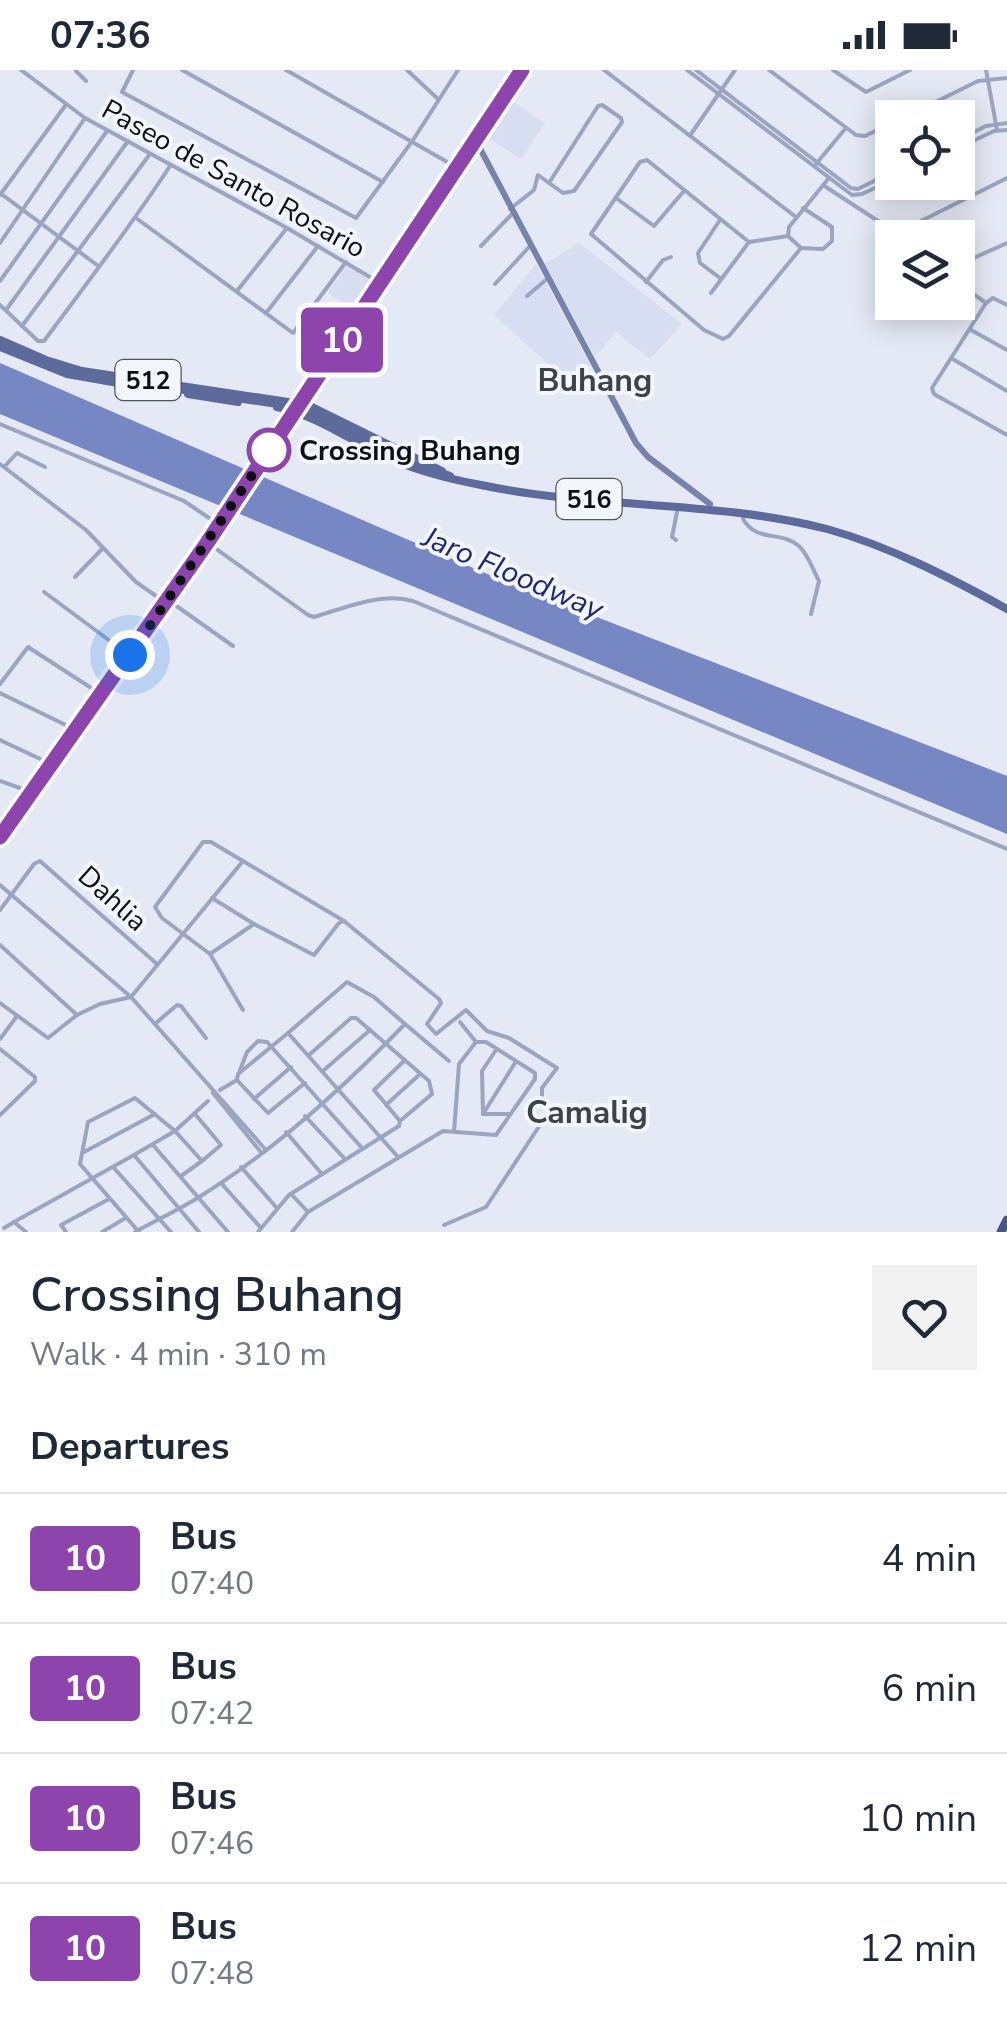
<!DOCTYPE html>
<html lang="en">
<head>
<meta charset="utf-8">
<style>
  :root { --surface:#fff; --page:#f2f2f3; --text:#1f2937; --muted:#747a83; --line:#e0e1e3 }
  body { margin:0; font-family:"Nunito Sans",sans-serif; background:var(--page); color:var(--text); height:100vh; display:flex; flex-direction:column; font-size:38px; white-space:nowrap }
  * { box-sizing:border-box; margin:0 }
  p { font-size:32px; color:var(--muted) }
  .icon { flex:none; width:55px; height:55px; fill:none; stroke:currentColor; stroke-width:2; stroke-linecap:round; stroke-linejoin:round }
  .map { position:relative; height:1162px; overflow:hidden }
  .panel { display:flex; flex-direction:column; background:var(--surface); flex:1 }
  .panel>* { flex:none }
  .badge { padding:0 20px; border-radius:8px; font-size:35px; line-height:65px }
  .controls { position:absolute; left:875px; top:30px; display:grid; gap:20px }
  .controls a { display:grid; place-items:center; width:100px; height:100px; border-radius:0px; background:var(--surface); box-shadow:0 5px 25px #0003; font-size:50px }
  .you { position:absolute; width:50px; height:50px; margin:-25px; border:8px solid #fff; border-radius:50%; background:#1a73e8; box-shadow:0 0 0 15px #1a73e833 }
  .map>.badge { position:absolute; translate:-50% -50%; box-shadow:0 0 0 5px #fff }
  h2 { padding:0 30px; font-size:38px; line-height:90px }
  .round { display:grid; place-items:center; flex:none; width:105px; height:105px; border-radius:0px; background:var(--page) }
  .summary { display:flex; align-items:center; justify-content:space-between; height:170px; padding:0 30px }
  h1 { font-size:48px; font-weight:600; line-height:75px }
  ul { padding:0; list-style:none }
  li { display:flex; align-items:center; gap:30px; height:130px; padding:0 30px; border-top:2px solid var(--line) }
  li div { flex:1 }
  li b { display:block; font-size:38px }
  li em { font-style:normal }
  li .badge { min-width:110px; font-weight:700; text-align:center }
  .status { display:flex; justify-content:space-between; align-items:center; height:70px; padding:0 50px; background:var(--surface); direction:ltr }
  .status svg { height:28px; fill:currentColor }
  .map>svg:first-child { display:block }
</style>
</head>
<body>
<div class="status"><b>07:36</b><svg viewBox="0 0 49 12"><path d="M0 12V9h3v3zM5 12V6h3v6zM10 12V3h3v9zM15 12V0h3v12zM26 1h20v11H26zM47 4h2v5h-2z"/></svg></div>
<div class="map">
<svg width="1007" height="1162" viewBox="0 0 1007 1162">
  <rect width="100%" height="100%" fill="#e4e9f5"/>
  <g fill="#d7def1">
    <path d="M510,30L545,53L521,89L486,66Z"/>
    <path d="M579,173L682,254L650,289L616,262L595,286L545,194Z"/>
    <path d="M536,194L590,295L568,312L494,245Z"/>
    <path d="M347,195L374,213L355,241L328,223Z"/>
  </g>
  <path fill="#7687c3" d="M0,293L501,510L1007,706V764L0,344Z"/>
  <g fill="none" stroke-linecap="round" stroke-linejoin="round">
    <g stroke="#9ba5c0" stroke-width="4">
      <path d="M21,0L85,48L287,158L380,213"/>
      <path d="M133,0L122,22L356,148L413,70L458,0"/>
      <path d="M182,0L383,112"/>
      <path d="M286,0L456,97"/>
      <path d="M407,0L438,29"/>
      <path d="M604,0L796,147"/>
      <path d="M687,0L852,125L862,124L892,110"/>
      <path d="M696,0L851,118L858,119L892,102"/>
      <path d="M769,0L856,65L865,66L892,53"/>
      <path d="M833,0L866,22L910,0"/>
      <path d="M986,0L997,60"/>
      <path d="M76,1L86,11"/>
      <path d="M903,48L978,11L1007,8"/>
      <path d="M691,64L735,0"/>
      <path d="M958,70L986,56L1007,53"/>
      <path d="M958,78L994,61L1007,60"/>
      <path d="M816,94L845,59"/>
      <path d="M823,115L904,168"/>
      <path d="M0,123L97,195"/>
      <path d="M0,125L65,36"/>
      <path d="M616,128L654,156L684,121"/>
      <path d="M510,139L534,120L538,105L563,123L574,121L622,52L621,48L602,35L598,36L549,113"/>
      <path d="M136,148L293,263L346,192"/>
      <path d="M897,163L1007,108"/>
      <path d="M749,172L647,90L640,92L591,164L704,260L723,269L729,266L801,178L823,179L832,171V157L803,138"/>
      <path d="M0,173L85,48"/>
      <path d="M481,176L512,144"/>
      <path d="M801,178L788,166L789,157L829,108"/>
      <path d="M958,195L1007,173"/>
      <path d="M720,208L700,193L698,183L720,150"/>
      <path d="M0,211L107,61"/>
      <path d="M646,212L663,190L671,187"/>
      <path d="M958,213L986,233"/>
      <path d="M495,214L529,177"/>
      <path d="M237,221L287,158"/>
      <path d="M711,223L749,172L788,166"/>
      <path d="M527,226L548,208"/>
      <path d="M986,233L932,318L934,324L1007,365"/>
      <path d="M986,233L993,228L1007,235"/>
      <path d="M0,235L38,271H44C87,213 131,156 170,96"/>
      <path d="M6,240L128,71"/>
      <path d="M266,243L318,176"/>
      <path d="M22,256L150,84"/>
      <path d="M971,260L1007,280"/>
      <path d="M951,288L1007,321"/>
      <path d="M0,354L184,431L218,454"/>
      <path d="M0,394L86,460L136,512L166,533"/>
      <path d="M5,396L17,383L45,397"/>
      <path d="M743,449C757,473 780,460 799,476C808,484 813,500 819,511L811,544"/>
      <path d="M676,470L672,467L678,437"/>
      <path d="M208,473L308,545L314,547C345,538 381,522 413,531L1007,779"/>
      <path d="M75,507L103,478"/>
      <path d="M44,522L129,585"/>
      <path d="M168,530L233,576"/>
      <path d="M0,614L28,577L102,625"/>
      <path d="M0,623L76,660"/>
      <path d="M0,670L51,694"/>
      <path d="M0,711L31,722"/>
      <path d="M243,791L211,772H203L155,837L162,848L210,884L243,940"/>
      <path d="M0,815L131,927L265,1079"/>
      <path d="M212,828L254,854"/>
      <path d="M0,840L34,794L40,791L157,894"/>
      <path d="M0,875L77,945"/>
      <path d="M210,884L254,854L314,885L339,853L344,851"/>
      <path d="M0,933L48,968L77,945L100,934L131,927L243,791L344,851L439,929L441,933L427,954L436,964L466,940L487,961L509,968L557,998L542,1018V1026L532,1043L540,1055L486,1137L444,1155"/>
      <path d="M460,952L476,972"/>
      <path d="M156,953L177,935L181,936L206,968"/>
      <path d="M405,954L449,991"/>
      <path d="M0,969L17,946"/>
      <path d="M0,979L35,1007V1011L0,1045"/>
      <path d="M496,980L482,1001L483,1044H510"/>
      <path d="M324,1000L370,960"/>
      <path d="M239,1003L247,982L258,971L267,972L362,1078"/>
      <path d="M237,1010L268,1043L305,1013"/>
      <path d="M220,1020L237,1010L238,1004L288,963L398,1087"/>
      <path d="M213,1023L260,1081"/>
      <path d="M254,1029L291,997"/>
      <path d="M386,1035L420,1004"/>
      <path d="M483,1044L515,993"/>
      <path d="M305,1046L344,1088"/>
      <path d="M400,1051L374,1020L405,990"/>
      <path d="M286,1062L321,1103"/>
      <path d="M153,1075L228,1162"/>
      <path d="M84,1082L155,1044"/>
      <path d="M241,1097L276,1137"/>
      <path d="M114,1098L171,1162"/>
      <path d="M181,1106L202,1091"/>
      <path d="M221,1113L261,1158"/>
      <path d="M291,1124L308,1142"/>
      <path d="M4,1158L14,1152"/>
      <path d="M26,1162L14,1152L134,1085"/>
      <path d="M66,1162L61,1155L109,1129"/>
      <path d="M102,1162L124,1149"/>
      <path d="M135,1162C155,1151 176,1141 196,1129C270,1084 345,1016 405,954L374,927L347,912L288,963"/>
      <path d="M139,1162L80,1094L88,1052L135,1028L175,1061L202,1091L221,1075L195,1044"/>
      <path d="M199,1162L134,1085L175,1061L208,1031"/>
      <path d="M258,1162L289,1125L399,1056L400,1051L432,1024L429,1011L356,948H351L309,985"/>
      <path d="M292,1162L308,1142L443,1061L496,1065L535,1009V1003L486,972H476L459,994L454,1062"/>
    </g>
    <path stroke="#7683ab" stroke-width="6" d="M475,69L636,373L648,387L710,434"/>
    <g stroke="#5c6b9b" stroke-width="8">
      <path d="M0,270L46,290L82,301L308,335L442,401"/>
      <path d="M0,277L67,304L124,314"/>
      <path d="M188,324L238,332"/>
      <path d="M277,337C318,346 349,370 387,387C416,401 449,409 481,415C595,439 714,430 827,459C889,476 951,508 1007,539"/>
      <path d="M0,767L166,533L522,0"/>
    </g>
    <path stroke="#46558d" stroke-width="9" d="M1001,1162L1007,1150"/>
    <path stroke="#5c6b9b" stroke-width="8" d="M119,310L303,338L396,386L450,406"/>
  </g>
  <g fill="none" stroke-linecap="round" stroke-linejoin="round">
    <g stroke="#fff" stroke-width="22">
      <path id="line" d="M0,767L207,473L522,0"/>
    </g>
    <use href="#line" stroke="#8e44ad" stroke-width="15"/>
    <path stroke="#0e0f13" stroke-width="10" stroke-dasharray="0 18" d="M130,585L271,377L269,380"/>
  </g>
  <circle fill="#fff" stroke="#8e44ad" stroke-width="5" cx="269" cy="380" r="20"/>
  <g text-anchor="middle" stroke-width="8" stroke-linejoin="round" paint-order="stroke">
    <g fill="#f3f6fe" stroke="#53545a" stroke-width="2.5">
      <rect x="115.5" y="290" width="65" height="40" rx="8"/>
      <rect x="556.5" y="409" width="65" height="40" rx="8"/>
    </g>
    <g font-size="25" font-weight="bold" fill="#0e0f13">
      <text x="148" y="319">512</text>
      <text x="589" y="438">516</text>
    </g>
    <g font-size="28" fill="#0e0f13" stroke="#f3f6fe">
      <text transform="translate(234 108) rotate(29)" y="10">Paseo de Santo Rosario</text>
      <text transform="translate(113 828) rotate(42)" y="10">Dahlia</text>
    </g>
    <g font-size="28" font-weight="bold" fill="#0e0f13" stroke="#f3f6fe" text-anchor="start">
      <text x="299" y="390">Crossing Buhang</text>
    </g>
    <g font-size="30" font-style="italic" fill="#1d286f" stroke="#f3f6fe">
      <text transform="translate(513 503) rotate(23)" y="10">Jaro Floodway</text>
    </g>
    <g font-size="32" font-weight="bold" fill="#3f424c" stroke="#f3f6fe">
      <text x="595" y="321">Buhang</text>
      <text x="587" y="1053">Camalig</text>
    </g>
  </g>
</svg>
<div class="controls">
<a><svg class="icon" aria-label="locate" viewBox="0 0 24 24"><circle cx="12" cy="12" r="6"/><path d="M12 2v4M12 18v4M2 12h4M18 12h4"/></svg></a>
<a><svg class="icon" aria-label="layers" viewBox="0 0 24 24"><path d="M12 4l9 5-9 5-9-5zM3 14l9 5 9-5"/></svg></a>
</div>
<div class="you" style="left:130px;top:585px"></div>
<b class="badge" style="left:342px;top:270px;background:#8e44ad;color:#fff">10</b>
</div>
<section class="panel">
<div class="summary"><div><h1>Crossing Buhang</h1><p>Walk · 4 min · 310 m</p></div><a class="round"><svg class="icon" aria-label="heart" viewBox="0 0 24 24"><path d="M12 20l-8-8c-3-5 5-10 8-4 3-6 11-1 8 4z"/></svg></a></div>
<h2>Departures</h2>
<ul>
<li><span class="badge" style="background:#8e44ad;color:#fff">10</span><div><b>Bus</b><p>07:40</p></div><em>4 min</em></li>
<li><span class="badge" style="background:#8e44ad;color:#fff">10</span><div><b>Bus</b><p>07:42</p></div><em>6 min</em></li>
<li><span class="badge" style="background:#8e44ad;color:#fff">10</span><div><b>Bus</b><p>07:46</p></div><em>10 min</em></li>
<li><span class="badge" style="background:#8e44ad;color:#fff">10</span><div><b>Bus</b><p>07:48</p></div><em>12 min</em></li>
</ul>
</section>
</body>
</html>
